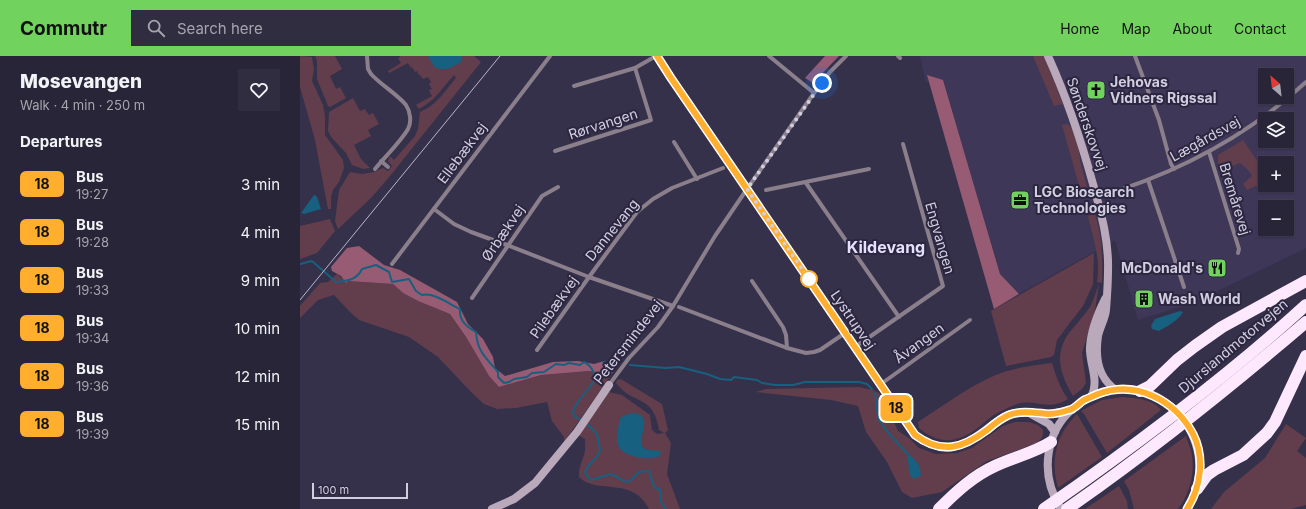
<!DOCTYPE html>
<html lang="en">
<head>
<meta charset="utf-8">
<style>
  :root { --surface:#282538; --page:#302d40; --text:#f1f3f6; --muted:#a5a5ae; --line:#444253; --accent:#71d25e }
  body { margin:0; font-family:Inter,sans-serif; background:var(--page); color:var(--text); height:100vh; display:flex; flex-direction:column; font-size:15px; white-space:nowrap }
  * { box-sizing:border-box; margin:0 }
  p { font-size:13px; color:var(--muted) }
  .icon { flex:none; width:22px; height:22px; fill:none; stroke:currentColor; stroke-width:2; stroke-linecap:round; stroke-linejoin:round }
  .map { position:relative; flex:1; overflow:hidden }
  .details { display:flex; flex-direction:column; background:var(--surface); width:300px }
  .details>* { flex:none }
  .badge { padding:0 8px; border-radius:6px; font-size:14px; line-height:26px }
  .needle { width:26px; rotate:332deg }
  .controls { position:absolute; left:958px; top:12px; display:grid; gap:8px }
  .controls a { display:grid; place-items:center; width:36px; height:36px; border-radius:0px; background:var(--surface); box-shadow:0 1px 3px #0004,0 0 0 1px var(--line); font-size:20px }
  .scale { position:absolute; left:12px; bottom:10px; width:96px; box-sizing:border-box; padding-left:4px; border:2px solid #d1cee0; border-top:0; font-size:11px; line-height:14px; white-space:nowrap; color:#d1cee0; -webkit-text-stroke:3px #2c2640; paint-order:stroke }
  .you { position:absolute; width:20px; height:20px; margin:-10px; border:3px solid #fff; border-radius:50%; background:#1a73e8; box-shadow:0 0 0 6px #1a73e833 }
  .map>.badge { position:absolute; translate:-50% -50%; box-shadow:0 0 0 2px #fff }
  h2 { padding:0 20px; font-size:15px; line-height:36px }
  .round { display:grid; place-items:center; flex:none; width:42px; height:42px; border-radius:0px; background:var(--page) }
  .summary { display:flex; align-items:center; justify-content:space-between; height:68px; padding:0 20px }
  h1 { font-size:19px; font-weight:800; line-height:30px }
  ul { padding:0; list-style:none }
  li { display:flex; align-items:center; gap:12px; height:48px; padding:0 20px }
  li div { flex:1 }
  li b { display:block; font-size:15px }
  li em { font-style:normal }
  li .badge { min-width:44px; font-weight:700; text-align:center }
  header { display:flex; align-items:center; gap:24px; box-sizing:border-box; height:56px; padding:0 20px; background:var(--accent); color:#111 }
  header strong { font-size:19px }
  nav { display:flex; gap:22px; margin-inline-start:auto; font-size:14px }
  .search { width:280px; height:36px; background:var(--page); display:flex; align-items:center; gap:10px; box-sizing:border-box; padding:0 14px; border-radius:0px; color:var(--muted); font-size:15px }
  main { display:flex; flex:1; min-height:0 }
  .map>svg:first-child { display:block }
</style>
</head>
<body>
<header>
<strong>Commutr</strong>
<div class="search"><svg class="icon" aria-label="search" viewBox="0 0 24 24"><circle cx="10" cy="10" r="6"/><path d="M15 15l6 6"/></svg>Search here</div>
<nav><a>Home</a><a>Map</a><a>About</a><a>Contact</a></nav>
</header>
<main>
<section class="details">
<div class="summary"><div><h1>Mosevangen</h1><p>Walk · 4 min · 250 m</p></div><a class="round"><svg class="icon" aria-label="heart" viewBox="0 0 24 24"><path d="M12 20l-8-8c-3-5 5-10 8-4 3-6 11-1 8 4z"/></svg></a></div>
<h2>Departures</h2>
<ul>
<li><span class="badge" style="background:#ffae2d;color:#111">18</span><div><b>Bus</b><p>19:27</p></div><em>3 min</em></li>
<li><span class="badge" style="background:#ffae2d;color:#111">18</span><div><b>Bus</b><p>19:28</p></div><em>4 min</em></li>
<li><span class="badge" style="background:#ffae2d;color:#111">18</span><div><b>Bus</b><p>19:33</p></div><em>9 min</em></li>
<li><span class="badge" style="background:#ffae2d;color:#111">18</span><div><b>Bus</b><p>19:34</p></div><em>10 min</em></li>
<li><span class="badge" style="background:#ffae2d;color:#111">18</span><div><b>Bus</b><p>19:36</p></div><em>12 min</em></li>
<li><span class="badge" style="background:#ffae2d;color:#111">18</span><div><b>Bus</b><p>19:39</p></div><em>15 min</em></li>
</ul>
</section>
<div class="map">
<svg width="1006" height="453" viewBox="0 0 1006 453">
  <rect width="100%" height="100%" fill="#36314b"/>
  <path fill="#3e3758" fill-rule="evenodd" d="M620,0H1006V192L895,246L838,264L815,184L719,238L700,218L643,24L626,26ZM965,19H987V41H965ZM965,63H987V85H965ZM965,107H987V129H965ZM965,151H987V173H965Z"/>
  <g fill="#623d4c">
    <path d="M0,0L12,1L14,13L12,25L23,49L25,60V79L43,104L44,112L39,126L33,134L31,141V153H28L15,84L0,31Z"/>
    <path d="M15,0H35L42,13L30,20L36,33L40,31L46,42L30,51L28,50L17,23V5Z"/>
    <path d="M100,0H174L181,6L90,120L71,142L38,173L35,165L39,134L50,116L62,118L74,116L83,112L88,115L92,110L88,105L90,100L94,104L115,80L118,73L120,56C137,49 144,36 156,22L154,19C142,32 136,44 119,53L116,49L132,40L129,34L132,33L129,28L131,26L128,21L123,23L120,19H119L117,15L115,16L112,11L111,12L108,7L89,17L88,15L101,7L98,2L100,1Z"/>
    <path d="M733,0H744L759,35L758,36L763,48L754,50Z"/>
    <path d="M53,42L60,55L65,53L69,59L73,57L79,68L68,74L71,80L54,89L61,103L70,112L63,113L52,109L46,97L32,82L28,75L29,56Z"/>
    <path d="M767,68C779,74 779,97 781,109C783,116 785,124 787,131L780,133L762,69Z"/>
    <path d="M943,84L965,116V126L947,134L943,128L952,120L949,115L940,107L924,113L918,108V99Z"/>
    <path d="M795,158C802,182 803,202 802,227L797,226C801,203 793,182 788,160Z"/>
    <path d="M30,163L35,175L17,197L0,203V170Z"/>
    <path d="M794,197L793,228L783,250L769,268L757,284L754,299L751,301L706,310L691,255Z"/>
    <path d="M37,218L45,225H48L93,228L103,237L118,245L150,258L166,281L189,320L199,331L241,319L289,315L312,318L264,386V381L252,365L247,346L216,352L197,353L184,348L172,337L138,301L109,281L59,264L50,256L34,239L18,244L0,262V250L20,227L28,226Z"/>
    <path d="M799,228L795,254L782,297L786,327L782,333L773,340C761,319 753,299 769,277C776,268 784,260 790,251C794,244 796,235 799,228Z"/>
    <path d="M752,307C756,320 760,332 768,343C747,356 736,342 717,348C709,351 699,356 692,360C688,363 684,367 680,370C659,387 640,390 619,372L618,366C641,351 664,334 689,322C708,313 732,309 752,307Z"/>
    <path d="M321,323L362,348L368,374L365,377L371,387L367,418L380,453H349C333,420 297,439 279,421C279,409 281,409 284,399C286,394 285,388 285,383L278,379L309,336L322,339L350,359L352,374L357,378L364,377L359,374C354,338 332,349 316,327L317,324Z"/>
    <path d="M559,331L573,334L579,337L585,346L598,375L609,382L619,392L636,398L657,397L672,392L703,370L715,366H729L738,369L743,374V379L741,383L735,388L687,405L642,436L612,442L602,436L587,406L566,376L558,350L531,344L456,336L466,333Z"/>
    <path d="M822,341C835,342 853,343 861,354L807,397L784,358L781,355L802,344Z"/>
    <path d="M777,358L802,401L758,432C750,403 756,379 777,358Z"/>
    <path d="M986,368L1006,382L997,395L1006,402V449L991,453H911L924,436L965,402Z"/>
    <path d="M886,380C887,385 890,390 891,395C896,414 890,438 878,453H834L829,434L824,425Z"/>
    <path d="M819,430L827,445L828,453H785Z"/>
  </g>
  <g fill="#975b73">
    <path d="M525,0H539L513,27L505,22Z"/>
    <path d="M627,19L643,24L700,218L719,238L694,253Z"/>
    <path d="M59,190L84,209L100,214L157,246L168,268L183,283L193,301L195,312L205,320L253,306L278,305L294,308L304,305L314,310L312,318L289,315L241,319L199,331L189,320L166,281L150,258L118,245L103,237L93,228L48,225L46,227L41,220L32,215L31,211L47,192Z"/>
  </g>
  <g fill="#17607f">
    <path d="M128,0H162L161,6C151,12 145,16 134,11Z"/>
    <path d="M14,139H15L17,141L21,153L4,158L1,157Z"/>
    <path d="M880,255L883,256C878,265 867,270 859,275L852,273L851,270L855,263Z"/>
    <path d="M335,357C354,362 337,378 343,392L349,394L361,395L360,400C350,405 323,402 318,389C315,381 319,370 320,362L328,358Z"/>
    <path d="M608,398C616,404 620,408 621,419L617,422H612C607,415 610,409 607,402Z"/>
  </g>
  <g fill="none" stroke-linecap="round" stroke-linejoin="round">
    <g stroke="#17607f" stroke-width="2">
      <path d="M0,208L12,205L36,226C47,225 57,224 62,213L76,209L89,216L92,226L109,223L116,235L122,239C134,236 149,248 160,253C159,265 167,271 176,276C177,295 186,302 198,316V321L204,327L209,326L214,323L227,321L232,317L244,316L256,308L264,309L269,307L280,309L284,306C291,309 295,317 295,324L277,347L273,355L274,360L281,364"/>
      <path d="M303,306L317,310"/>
      <path d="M330,309L366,312L379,311L407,318L420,323L431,324L434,321L457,324L462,327L475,329H493L505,326H559L567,328L572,333"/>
      <path d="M575,337C577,346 576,355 579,363C584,374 599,389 608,398"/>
      <path d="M287,368L297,378L300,394C297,405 289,405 285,416L287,420L291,424L311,418L324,425L329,426L339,416L349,415L354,431L360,434L361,446L366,453"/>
    </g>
    <g stroke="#8a7f8b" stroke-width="4">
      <path d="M67,0L68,13L71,18C81,29 97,38 106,49C110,55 112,66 108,73C102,84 84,102 75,113"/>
      <path d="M469,0L514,37"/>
      <path d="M598,0L600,2"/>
      <path d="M835,0L859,64L871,108L874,113"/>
      <path d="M274,30L335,12L356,0"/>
      <path d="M374,86L397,123"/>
      <path d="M255,95L351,64L335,12"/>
      <path d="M909,96L939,193L938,197"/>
      <path d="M81,105L88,111"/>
      <path d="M848,124L884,231"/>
      <path d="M506,127L599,261"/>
      <path d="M466,134L569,113"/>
      <path d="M797,141C876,118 945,82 1006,26"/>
      <path d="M134,153L154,168L171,176L207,189L289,221L373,250"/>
      <path d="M92,208L250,0"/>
      <path d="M452,225L483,271L486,279L487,292"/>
      <path d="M172,242L242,140L258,131"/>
      <path d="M379,251L487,292L506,297L514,296L520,294L545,277"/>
      <path d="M555,291L643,230L603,88"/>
      <path d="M237,294L289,221L337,156L353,143L372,132L423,112"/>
      <path d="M581,328L670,264"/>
      <path d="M309,329L329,302L358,271L373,250L415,180L447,133L514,37L530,16L546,0"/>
    </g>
    <g stroke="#b9a9bb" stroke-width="8">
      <path d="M357,0L371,22L615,379C643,400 663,392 687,373C695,367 702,361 711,358C724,355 737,358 750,358C757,357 765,355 772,354"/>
      <path d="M748,0C767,42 781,84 793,128C801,157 809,184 808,215C808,227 807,241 806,254C805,263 800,271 798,280C795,300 798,322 816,334"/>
      <path d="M791,341C800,324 789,308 790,291C791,275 798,257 805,243"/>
      <path d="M731,358L749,368L755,376"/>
      <path d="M192,453L214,443L235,427L277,376L309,329"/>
      <path d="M761,453C747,431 744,408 752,383C757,368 768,355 782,346C849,300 931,382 887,453"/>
    </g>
    <g stroke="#fde8fe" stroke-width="12">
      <path d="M840,335L850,330L877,304L895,290L922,271L1006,225"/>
      <path d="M897,433L907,419L914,414L943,399L967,377L975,366L1006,300"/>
      <path d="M639,453C656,436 673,420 695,410C714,401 734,397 751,386"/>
      <path d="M744,453C835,390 924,324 1006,249"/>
      <path d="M767,453C850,395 929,332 1006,266"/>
    </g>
    <path stroke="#b9b6c9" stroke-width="1" d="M0,244L200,0"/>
  </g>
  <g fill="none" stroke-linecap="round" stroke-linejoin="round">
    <g stroke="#fff" stroke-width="9">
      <path id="line" d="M357,0L371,22L615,379C642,399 663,392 687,374C694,368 701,362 709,359C721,354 736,357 748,358C755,358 763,356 769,354C775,353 779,347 784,344C789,342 793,340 798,338C836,324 875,344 893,378C905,402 901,431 887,453"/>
    </g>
    <use href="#line" stroke="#ffae2d" stroke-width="6"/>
    <path stroke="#d1cee0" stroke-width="4" stroke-dasharray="0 7.2" d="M509,223L447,133L522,27"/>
  </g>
  <defs>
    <g id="church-square" transform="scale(1)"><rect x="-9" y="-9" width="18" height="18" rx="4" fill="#71d25e" stroke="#2c2640"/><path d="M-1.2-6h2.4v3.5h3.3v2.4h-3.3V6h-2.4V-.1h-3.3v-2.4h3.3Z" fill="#111"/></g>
    <g id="office-square" transform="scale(1)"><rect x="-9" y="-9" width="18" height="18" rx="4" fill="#71d25e" stroke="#2c2640"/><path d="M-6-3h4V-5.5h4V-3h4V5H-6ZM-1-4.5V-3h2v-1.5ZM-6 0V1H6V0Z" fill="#111"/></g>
    <g id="restaurant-square" transform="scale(1)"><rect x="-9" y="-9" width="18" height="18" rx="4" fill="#71d25e" stroke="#2c2640"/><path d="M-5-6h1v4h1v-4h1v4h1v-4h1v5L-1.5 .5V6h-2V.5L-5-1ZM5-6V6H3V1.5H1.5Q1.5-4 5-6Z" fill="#111"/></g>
    <g id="building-square" transform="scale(1)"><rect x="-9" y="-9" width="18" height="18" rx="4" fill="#71d25e" stroke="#2c2640"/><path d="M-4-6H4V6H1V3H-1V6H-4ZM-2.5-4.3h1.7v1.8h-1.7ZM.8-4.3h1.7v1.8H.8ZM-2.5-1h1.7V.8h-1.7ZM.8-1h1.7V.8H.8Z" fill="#111"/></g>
  </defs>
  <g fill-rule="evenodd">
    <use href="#church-square" x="796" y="34"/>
    <use href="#office-square" x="720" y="144"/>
    <use href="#restaurant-square" x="917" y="212"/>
    <use href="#building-square" x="844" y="243"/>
  </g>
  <circle fill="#fff" stroke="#ffae2d" stroke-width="2" cx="509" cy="223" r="8"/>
  <g text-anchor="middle" stroke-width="4" stroke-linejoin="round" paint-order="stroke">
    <g font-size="14" font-weight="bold" fill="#d1cee0" stroke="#2c2640" text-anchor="start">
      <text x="810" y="31">Jehovas<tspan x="810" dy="16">Vidners Rigssal</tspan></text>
      <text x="734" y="141">LGC Biosearch<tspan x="734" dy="16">Technologies</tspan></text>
      <text x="903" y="217" text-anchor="end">McDonald's</text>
      <text x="858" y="248">Wash World</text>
    </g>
    <g font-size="14" fill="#d1cee0" stroke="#2c2640">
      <text transform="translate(303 68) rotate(-18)" y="5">Rørvangen</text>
      <text transform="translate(787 68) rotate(71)" y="5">Sønderskovvej</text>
      <text transform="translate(905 83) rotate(-29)" y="5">Lægårdsvej</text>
      <text transform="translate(162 97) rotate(-53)" y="5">Ellebækvej</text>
      <text transform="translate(935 143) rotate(73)" y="5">Bremårevej</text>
      <text transform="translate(312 174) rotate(-51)" y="5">Dannevang</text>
      <text transform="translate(203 177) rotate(-56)" y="5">Ørbækvej</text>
      <text transform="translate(640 182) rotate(74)" y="5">Engvangen</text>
      <text transform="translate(254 251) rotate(-55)" y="5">Pilebækvej</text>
      <text transform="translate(553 264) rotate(56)" y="5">Lystrupvej</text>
      <text transform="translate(328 286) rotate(-52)" y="5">Petersmindevej</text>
      <text transform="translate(619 287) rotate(-36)" y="5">Åvangen</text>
      <text transform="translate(933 290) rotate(-40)" y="5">Djurslandmotorvejen</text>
    </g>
    <g font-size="16" font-weight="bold" fill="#e5e0fc" stroke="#2c2640">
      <text x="586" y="197">Kildevang</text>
    </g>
  </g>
</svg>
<div class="controls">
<a><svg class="needle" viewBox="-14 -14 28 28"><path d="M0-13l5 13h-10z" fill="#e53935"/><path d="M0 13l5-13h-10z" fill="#a5a5ae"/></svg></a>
<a><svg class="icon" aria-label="layers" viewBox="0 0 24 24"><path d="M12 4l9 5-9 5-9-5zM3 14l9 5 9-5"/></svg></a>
<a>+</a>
<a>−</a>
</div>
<div class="scale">100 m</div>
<div class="you" style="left:522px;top:27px"></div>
<b class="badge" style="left:596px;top:352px;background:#ffae2d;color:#111">18</b>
</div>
</main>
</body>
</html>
